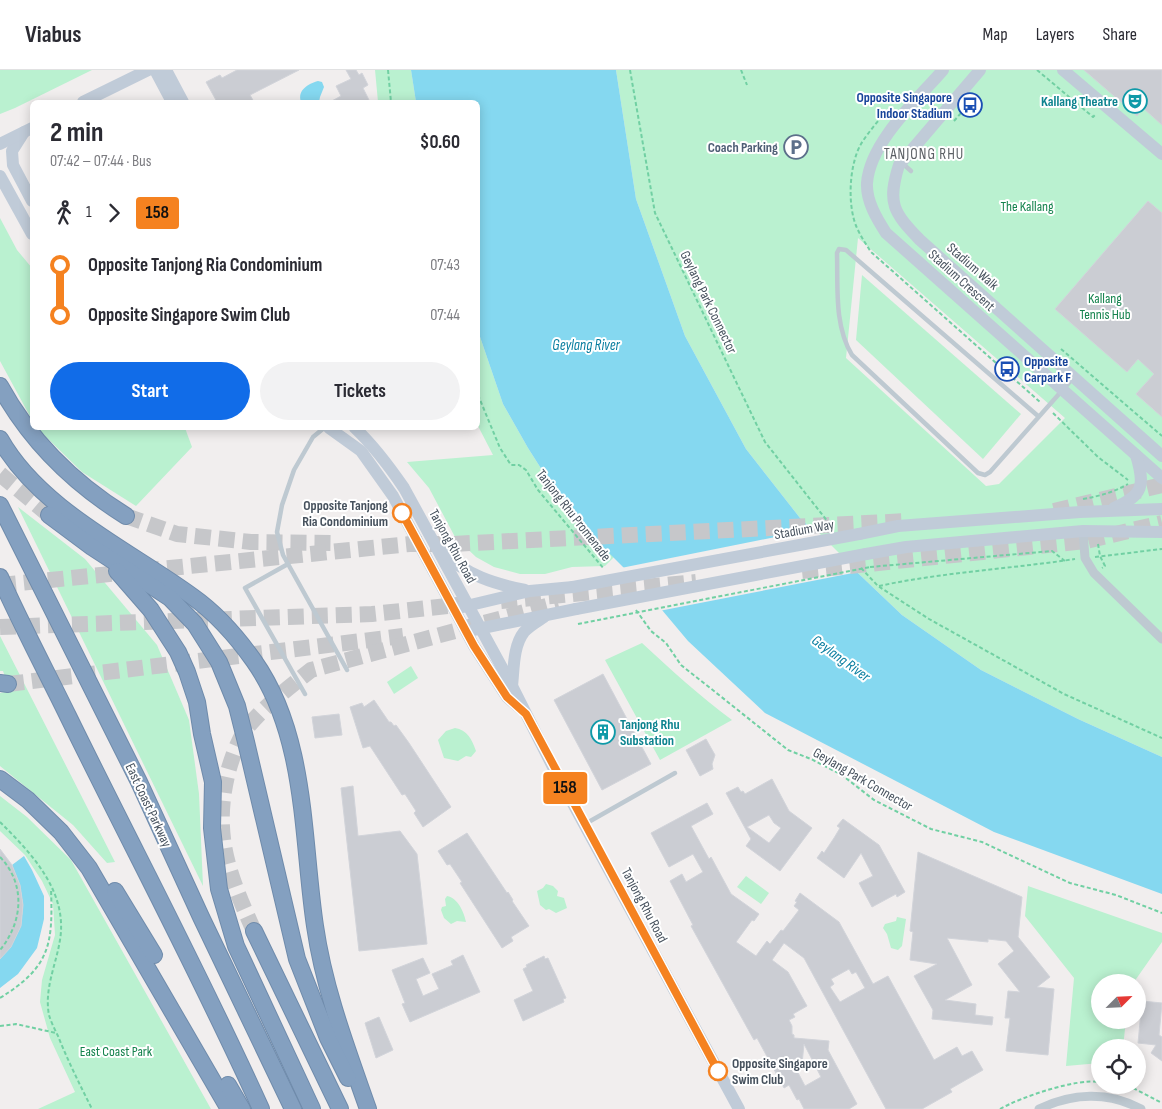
<!DOCTYPE html>
<html lang="en">
<head>
<meta charset="utf-8">
<style>
  :root { --surface:#fff; --page:#f2f2f3; --text:#2b2b33; --muted:#7c7c81; --line:#e1e1e2; --accent:#116ce8 }
  body { margin:0; font-family:"Sofia Sans Condensed",sans-serif; background:var(--page); color:var(--text); height:100vh; display:flex; flex-direction:column; font-size:19px; white-space:nowrap }
  * { box-sizing:border-box; margin:0 }
  p { font-size:16px; color:var(--muted) }
  .icon { flex:none; width:28px; height:28px; fill:none; stroke:currentColor; stroke-width:2; stroke-linecap:round; stroke-linejoin:round }
  .map { position:relative; flex:1; overflow:hidden }
  .drawer { position:absolute; left:30px; top:30px; width:450px; height:330px; display:flex; flex-direction:column; background:var(--surface); border-radius:8px; box-shadow:0 2px 12px #0003 }
  .drawer>* { flex:none }
  .badge { padding:0 10px; border-radius:4px; font-size:18px; line-height:32px }
  .needle { width:32px; rotate:66deg }
  .buttons { position:absolute; left:1091px; top:904px; display:grid; gap:10px }
  .buttons a { display:grid; place-items:center; width:55px; height:55px; border-radius:50%; background:var(--surface); box-shadow:0 2px 12px #0003; font-size:25px }
  .map>.badge { position:absolute; translate:-50% -50%; box-shadow:0 0 0 2px #fff }
  .legs { display:flex; align-items:center; gap:8px; height:55px; padding:0 20px; font-size:16px }
  .legs p { margin-inline-start:auto }
  .head { display:flex; align-items:center; justify-content:space-between; height:85px; padding:0 20px }
  h1 { font-size:28px; font-weight:700; line-height:38px }
  .action { display:flex; gap:10px; margin-top:auto; padding:10px 20px }
  .action a { flex:1; height:58px; border-radius:30px; background:var(--accent); color:#fff; font-size:20px; font-weight:700; line-height:58px; text-align:center }
  .action a+a { background:var(--page); color:var(--text) }
  ul { padding:0 20px; list-style:none }
  li { display:flex; align-items:center; gap:18px; height:50px; font-size:19px }
  li i { display:grid; place-items:center; width:8px; height:100%; margin:0 6px; background:currentColor }
  li i::after { content:''; width:12px; height:12px; margin:-6px; border:4px solid; border-radius:50%; background:var(--surface) }
  li p { margin-inline-start:auto }
  li:first-child i { background:linear-gradient(#0000 50%,currentColor 0) }
  li:last-child i { background:linear-gradient(currentColor 50%,#0000 0) }
  header { display:flex; align-items:center; gap:30px; box-sizing:border-box; height:70px; padding:0 25px; background:var(--surface); border-bottom:1px solid var(--line) }
  header strong { font-size:24px }
  nav { display:flex; gap:28px; margin-inline-start:auto; font-size:18px }
  .map>svg:first-child { display:block }
</style>
</head>
<body>
<header>
<strong>Viabus</strong>
<nav><a>Map</a><a>Layers</a><a>Share</a></nav>
</header>
<div class="map">
<svg width="1162" height="1039" viewBox="0 0 1162 1039">
  <rect width="100%" height="100%" fill="#f1eeee"/>
  <g fill="#baf1d0" fill-rule="evenodd">
    <path d="M0,0H92L15,38L0,44Z"/>
    <path d="M375,0H411L416,32H378Z"/>
    <path d="M616,0H1162V687L1078,649L981,600L902,545L800,448L746,379L685,266L636,129ZM858,168L1065,348L999,414L986,416L846,288Z"/>
    <path d="M0,148L17,180L32,198V350L0,291Z"/>
    <path d="M862,205L1021,344L983,389L856,270Z"/>
    <path d="M478,261L503,334L528,378L570,444L614,487L605,496L572,497L545,504H520L494,497L476,487L455,467L429,418L407,392L493,385L478,356Z"/>
    <path d="M37,358H185L192,377L136,436L82,402Z"/>
    <path d="M18,437L85,489L157,575L189,650L199,724L203,816Z"/>
    <path d="M0,566L115,792L107,793L73,755L0,696V623L10,621L3,601H0Z"/>
    <path d="M642,573C671,600 700,626 732,650L660,690L605,590Z"/>
    <path d="M411,596L418,608L394,624L387,612Z"/>
    <path d="M455,658C467,660 472,669 476,681L471,687L466,686L458,691L444,688L438,670L446,661Z"/>
    <path d="M0,726L27,747L71,790L211,1039H38L75,1022L50,968L40,932L42,910L55,865L53,834L42,811L25,785L0,761Z"/>
    <path d="M746,806L769,823L761,834L737,817Z"/>
    <path d="M546,814L553,816L558,821L557,826L564,828L567,838L556,843L549,839L546,840L540,835L537,821L543,818Z"/>
    <path d="M1028,816L1162,863V872L1134,912H1100V950H1126L1123,977L1100,978V993L1066,996L1074,908L1025,846Z"/>
    <path d="M447,826C458,828 464,842 466,852L457,851L451,854L444,848L441,840L442,837L446,836L445,829Z"/>
    <path d="M897,847L906,849L902,876L898,880L891,878L887,864L883,858L885,854L896,851Z"/>
  </g>
  <g fill="#85d8f0">
    <path d="M411,0H616L636,129L685,266L746,379L800,448L902,545L981,600L1078,649L1162,687V824L994,762L765,643L688,571L641,515L570,444L528,378L503,334L478,261V32H416Z"/>
    <path d="M318,11L322,12L324,17L320,27L319,32H301C297,20 308,14 318,11Z"/>
    <path d="M24,786L32,800L44,826V849L37,878L18,904L0,918V889L21,856L23,835L20,815L12,795Z"/>
  </g>
  <path fill="#f1eeee" d="M815,459L858,502L659,541L621,498Z"/>
  <g fill="#cbcdd3" stroke="#d2d4da" fill-rule="evenodd">
    <path d="M237,0H299L250,25L254,32H217L206,12L220,5L222,8Z"/>
    <path d="M346,0H356L359,5L362,3L368,15L363,18L370,32H330L341,26L336,16L351,9Z"/>
    <path d="M1084,0H1162V55L1143,38L1137,46Z"/>
    <path d="M1148,131L1162,143V347L1136,324L1154,304L1138,289L1127,302L1055,239Z"/>
    <path d="M603,604L651,694L602,720L554,630Z"/>
    <path d="M374,630L389,652H391L394,656L396,655L409,673L451,737L423,757L414,743L416,741L405,724L402,725L370,676L363,678L350,637L362,633L364,637Z"/>
    <path d="M339,644L342,665L315,668L312,647Z"/>
    <path d="M706,669L715,685L712,694L713,699L700,706L686,680Z"/>
    <path d="M772,709L789,741L812,758L780,801L746,776L751,769L726,723L738,717L741,722L743,721L745,724ZM769,745L774,753L781,758L769,773L747,757Z"/>
    <path d="M353,716L358,766L400,761L417,784L427,874L359,881L341,718Z"/>
    <path d="M707,733L713,744L691,756L709,789L711,787L731,824L759,844L754,851L752,850L736,872L756,886L767,871L770,874L781,860L783,861L799,840L794,836L797,832L795,831L800,823L839,852L873,914L888,906L934,990L957,977L962,986L972,981L983,1000L950,1019L952,1022L922,1039H886L804,888L784,873L772,890L788,902L807,936L793,944L795,947L789,950L792,956V964L794,965V968L829,971L828,980L857,1034L849,1039H804L799,1029L797,1030L789,1015L784,1018L757,968L754,970L691,856L693,855L670,811L682,804L686,812L703,802L693,784L669,797L651,763ZM849,899L852,904L856,902L865,918L840,932L830,917L834,914L831,909ZM804,974L821,1007L805,1016L793,993L802,994Z"/>
    <path d="M843,749L879,775L905,822L897,827L896,824L872,837L859,813L873,806L861,783L844,808L817,788L822,781L824,783L834,768L840,758L837,756Z"/>
    <path d="M467,763L507,823L508,822L513,830L512,831L529,856L511,867L513,871L502,878L460,813L462,812L450,794L447,795L438,781Z"/>
    <path d="M0,779L12,795L20,815L23,835L21,856L11,877L0,889Z"/>
    <path d="M918,782L1022,827L1018,867L1050,907L1037,917L1054,919L1048,985L1006,981L1010,948H1005L1008,921L1020,922L998,894L1014,881L1006,871L988,869V872L947,868L972,915L945,930L976,934L975,945L993,947L992,955L932,949L933,940L914,906L937,894L910,890L913,862L910,861Z"/>
    <path d="M463,885L480,922L410,952L402,934L405,933L392,900L423,888L430,903L416,909L423,926L439,919L432,904L453,895L451,891Z"/>
    <path d="M544,886L545,889L548,888L566,928L563,929L564,932L523,951L514,930L533,921L523,899L527,897L526,895Z"/>
    <path d="M1142,931L1162,933L1159,965L1162,967V991L1151,983L1156,975L1138,973Z"/>
    <path d="M379,947L393,980L376,988L365,953Z"/>
  </g>
  <g fill="none" stroke-linecap="round" stroke-linejoin="round">
    <g stroke="#c6c7ca" stroke-width="16" stroke-dasharray="16 8" stroke-linecap="butt">
      <path d="M0,404L49,445"/>
      <path d="M1054,441L1162,415"/>
      <path d="M126,446L177,464L251,472L333,473"/>
      <path d="M802,501L1086,471L1162,453"/>
      <path d="M0,515L410,474H452L908,451"/>
      <path d="M501,531L696,512"/>
      <path d="M0,557L372,544L467,534"/>
      <path d="M8,614L403,566"/>
      <path d="M254,861C229,805 212,765 228,702C232,687 240,665 250,654C268,633 290,617 311,600L558,533"/>
    </g>
    <g stroke="#6f8bab" stroke-width="18">
      <g id="highway">
        <path d="M0,316C30,371 73,413 126,446"/>
        <path d="M0,369C40,440 129,480 193,527C217,544 237,567 254,591C307,666 302,769 315,856C324,919 347,979 368,1039"/>
        <path d="M0,435L139,712L201,847L293,1039"/>
        <path d="M49,445L92,477L170,528L195,554L219,592L237,636L246,672L297,889L328,968L348,1008"/>
        <path d="M117,501L151,540L178,582L187,602L197,632L202,664L213,712L212,758L219,819L236,876L312,1039"/>
        <path d="M0,507C21,554 45,599 68,646C132,777 201,906 261,1039"/>
        <path d="M0,613L8,614"/>
        <path d="M0,709L28,730L61,762L89,798L229,1039"/>
        <path d="M115,821L154,885"/>
        <path d="M254,861L340,1039"/>
        <path d="M228,1015L242,1039"/>
      </g>
    </g>
    <g stroke="#71d0a3" stroke-width="2" stroke-dasharray="4 2.5" stroke-linecap="butt">
      <path d="M388,0L391,32"/>
      <path d="M630,0L655,143L765,372L832,457"/>
      <path d="M741,0L747,15"/>
      <path d="M1037,0L1093,47L1096,44"/>
      <path d="M882,46C875,55 867,64 861,74C849,95 847,136 857,158C861,167 866,174 871,182L1040,332"/>
      <path d="M954,51L974,28"/>
      <path d="M1061,279L1162,366"/>
      <path d="M478,325L500,378L511,395H519L526,400L538,420L604,499"/>
      <path d="M1053,343L1098,387L1128,410"/>
      <path d="M1083,429C1100,426 1114,422 1128,414"/>
      <path d="M1098,474L1100,486L1105,496L1102,498"/>
      <path d="M1095,487L1162,479"/>
      <path d="M870,497L1052,481L1065,491"/>
      <path d="M861,498L878,516L929,549L1064,624L1162,668"/>
      <path d="M879,516C944,502 1010,499 1075,489"/>
      <path d="M636,540L651,561L666,573L681,595L719,625L788,680L811,689L842,705L874,730L931,759L982,772L1070,813L1116,825L1162,843"/>
      <path d="M0,752C31,783 68,821 60,870C56,895 44,919 49,945C51,952 55,960 58,966C68,991 80,1015 92,1039"/>
      <path d="M0,787C26,814 23,852 0,880"/>
      <path d="M0,928C50,897 53,875 51,819"/>
      <path d="M0,956L16,954L56,963"/>
      <path d="M1114,1015L1133,1018L1162,1033"/>
      <path d="M1000,1039C1021,1027 1077,1008 1100,1012"/>
    </g>
    <g stroke="#bec9d1" stroke-width="4.5">
      <path d="M902,93L911,101"/>
      <path d="M1038,346L846,180L839,179L837,183C838,216 834,256 852,285L978,403L985,405L990,402L1074,307"/>
      <path d="M324,358L313,367L294,400L282,435L277,462L283,485L347,600"/>
      <path d="M288,494L245,518L305,624"/>
      <path d="M585,754L675,703"/>
    </g>
    <g stroke="#bec9d1" stroke-width="9">
      <path d="M1083,461L1085,488L1094,503L1162,569"/>
      <path d="M1039,1039C1072,1023 1108,1021 1141,1039"/>
    </g>
    <g stroke="#c0cbd8" stroke-width="12">
      <path d="M155,0L172,32"/>
      <path d="M166,0L183,32"/>
      <path d="M943,0C917,30 870,72 867,113C866,131 877,149 886,163L1162,408"/>
      <path d="M980,0L899,95C887,133 893,142 920,170L1162,386"/>
      <path d="M1063,0L1162,84"/>
      <path d="M83,32L148,0"/>
      <path d="M24,62L12,81L13,95L32,131"/>
      <path d="M0,74L32,58"/>
      <path d="M0,106L32,164"/>
      <path d="M329,358L361,381L393,426L474,576L507,627L521,639"/>
      <path d="M355,358C374,376 389,396 404,418L512,616L553,697L739,1039"/>
      <path d="M1114,438C1144,425 1145,415 1136,385"/>
      <path d="M859,464L898,456L1080,442L1162,439"/>
      <path d="M443,482C465,505 495,514 525,520"/>
      <path d="M866,484L906,477L1083,461L1162,462"/>
      <path d="M462,537L530,521L573,517"/>
      <path d="M473,560L576,539"/>
      <path d="M512,616C514,599 513,576 524,562C529,556 538,551 544,547"/>
    </g>
    <use href="#highway" stroke="#84a0c0" stroke-width="16"/>
    <path stroke="#71d0a3" stroke-width="2" stroke-dasharray="4 2.5" stroke-linecap="butt" d="M578,554L870,497"/>
    <g stroke="#c0cbd8" stroke-width="12">
      <path d="M573,517L859,464"/>
      <path d="M576,539L866,484"/>
    </g>
  </g>
  <g fill="none" stroke-linecap="round" stroke-linejoin="round">
    <g stroke="#fff" stroke-width="11">
      <path id="line-1" d="M402,443L474,576L507,627L526,644L718,1001"/>
    </g>
    <use href="#line-1" stroke="#f58220" stroke-width="8"/>
  </g>
  <defs>
    <g id="theatre-ring" transform="scale(1.25)"><circle r="9.5" fill="#fff" stroke="#0f9aa8" stroke-width="1.5"/><path d="M-5-5.5Q0-4 5-5.5V0Q5 5 0 6Q-5 5-5 0ZM-3.3-2.5H-1v1.5H-3.3ZM1-2.5H3.3v1.5H1ZM-2.8 1Q0 5.5 2.8 1Z" fill="#0f9aa8"/></g>
    <g id="bus-ring" transform="scale(1.25)"><circle r="9.5" fill="#fff" stroke="#1a4fb4" stroke-width="1.5"/><path d="M-5-6H5V4H4V6H2V4H-2V6H-4V4H-5ZM-3.5-4V0h7V-4ZM-3.5 1.2v1.5H-2V1.2ZM2 1.2v1.5H3.5V1.2Z" fill="#1a4fb4"/></g>
    <g id="parking-ring" transform="scale(1.25)"><circle r="9.5" fill="#fff" stroke="#5c6f8a" stroke-width="1.5"/><path d="M-3.5-5.5H1a3.5 3.5 0 0 1 0 7H-1V5.5H-3.5ZM-1-3.4V-.6H.8a1.4 1.4 0 0 0 0-2.8Z" fill="#5c6f8a"/></g>
    <g id="building-ring" transform="scale(1.25)"><circle r="9.5" fill="#fff" stroke="#0f9aa8" stroke-width="1.5"/><path d="M-4-6H4V6H1V3H-1V6H-4ZM-2.5-4.3h1.7v1.8h-1.7ZM.8-4.3h1.7v1.8H.8ZM-2.5-1h1.7V.8h-1.7ZM.8-1h1.7V.8H.8Z" fill="#0f9aa8"/></g>
  </defs>
  <g fill-rule="evenodd">
    <use href="#theatre-ring" x="1135" y="31"/>
    <use href="#bus-ring" x="970" y="35"/>
    <use href="#parking-ring" x="796" y="77"/>
    <use href="#bus-ring" x="1007" y="299"/>
    <use href="#building-ring" x="603" y="662"/>
  </g>
  <g fill="#fff" stroke="#f58220" stroke-width="2.5">
    <circle cx="402" cy="443" r="9"/>
    <circle cx="718" cy="1001" r="9"/>
  </g>
  <g text-anchor="middle" stroke-width="4" stroke-linejoin="round" paint-order="stroke">
    <g font-size="14" font-weight="bold" fill="#164399" stroke="#fff" text-anchor="end">
      <text x="952" y="32">Opposite Singapore<tspan x="952" dy="16">Indoor Stadium</tspan></text>
      <text x="1024" y="296" text-anchor="start">Opposite<tspan x="1024" dy="16">Carpark F</tspan></text>
    </g>
    <g font-size="14" font-weight="bold" fill="#0d838f" stroke="#fff" text-anchor="end">
      <text x="1118" y="36">Kallang Theatre</text>
      <text x="620" y="659" text-anchor="start">Tanjong Rhu<tspan x="620" dy="16">Substation</tspan></text>
    </g>
    <g font-size="14" font-weight="bold" fill="#4e5e75" stroke="#fff" text-anchor="end">
      <text x="778" y="82">Coach Parking</text>
    </g>
    <g font-size="14" fill="#13824c" stroke="#fff">
      <text x="1027" y="141">The Kallang</text>
      <text x="1105" y="233">Kallang<tspan x="1105" dy="16">Tennis Hub</tspan></text>
      <text x="116" y="986">East Coast Park</text>
    </g>
    <g font-size="14" fill="#46515d" stroke="#fff">
      <text transform="translate(973 196) rotate(41)" y="5">Stadium Walk</text>
      <text transform="translate(962 210) rotate(42)" y="5">Stadium Crescent</text>
      <text transform="translate(709 232) rotate(64)" y="5">Geylang Park Connector</text>
      <text transform="translate(574 445) rotate(52)" y="5">Tanjong Rhu Promenade</text>
      <text transform="translate(804 459) rotate(-10)" y="5">Stadium Way</text>
      <text transform="translate(453 476) rotate(61)" y="5">Tanjong Rhu Road</text>
      <text transform="translate(863 709) rotate(30)" y="5">Geylang Park Connector</text>
      <text transform="translate(149 735) rotate(65)" y="5">East Coast Parkway</text>
      <text transform="translate(645 835) rotate(62)" y="5">Tanjong Rhu Road</text>
    </g>
    <g font-size="14" font-weight="bold" fill="#46515d" stroke="#fff" text-anchor="end">
      <text x="388" y="440">Opposite Tanjong<tspan x="388" dy="16">Ria Condominium</tspan></text>
      <text x="732" y="998" text-anchor="start">Opposite Singapore<tspan x="732" dy="16">Swim Club</tspan></text>
    </g>
    <g font-size="15" letter-spacing="1" fill="#5b5f64" stroke="#fff">
      <text x="924" y="89">TANJONG RHU</text>
    </g>
    <g font-size="15" font-style="italic" fill="#077d9f" stroke="#fff">
      <text x="586" y="280">Geylang River</text>
      <text transform="translate(841 588) rotate(36)" y="5">Geylang River</text>
    </g>
  </g>
</svg>
<div class="buttons">
<a><svg class="needle" viewBox="-14 -14 28 28"><path d="M0-13l5 13h-10z" fill="#e53935"/><path d="M0 13l5-13h-10z" fill="#7c7c81"/></svg></a>
<a><svg class="icon" aria-label="locate" viewBox="0 0 24 24"><circle cx="12" cy="12" r="6"/><path d="M12 2v4M12 18v4M2 12h4M18 12h4"/></svg></a>
</div>
<b class="badge" style="left:565px;top:718px;background:#f58220;color:#111">158</b>
<section class="drawer">
<div class="head"><div><h1>2 min</h1><p>07:42 – 07:44 · Bus</p></div><b>$0.60</b></div>
<div class="legs"><svg class="icon" aria-label="walk" viewBox="0 0 24 24"><circle cx="13" cy="4" r="2"/><path d="M13 8l-2 6 4 7M11 14l-3 7M7 12l3-4h3l4 4"/></svg>1<svg class="icon" aria-label="forward" viewBox="0 0 24 24"><path d="M9 5l7 7-7 7"/></svg><b class="badge" style="background:#f58220;color:#111">158</b></div>
<ul>
<li><i style="color:#f58220"></i><b>Opposite Tanjong Ria Condominium</b><p>07:43</p></li>
<li><i style="color:#f58220"></i><b>Opposite Singapore Swim Club</b><p>07:44</p></li>
</ul>
<div class="action"><a>Start</a><a>Tickets</a></div>
</section>
</div>
</body>
</html>
